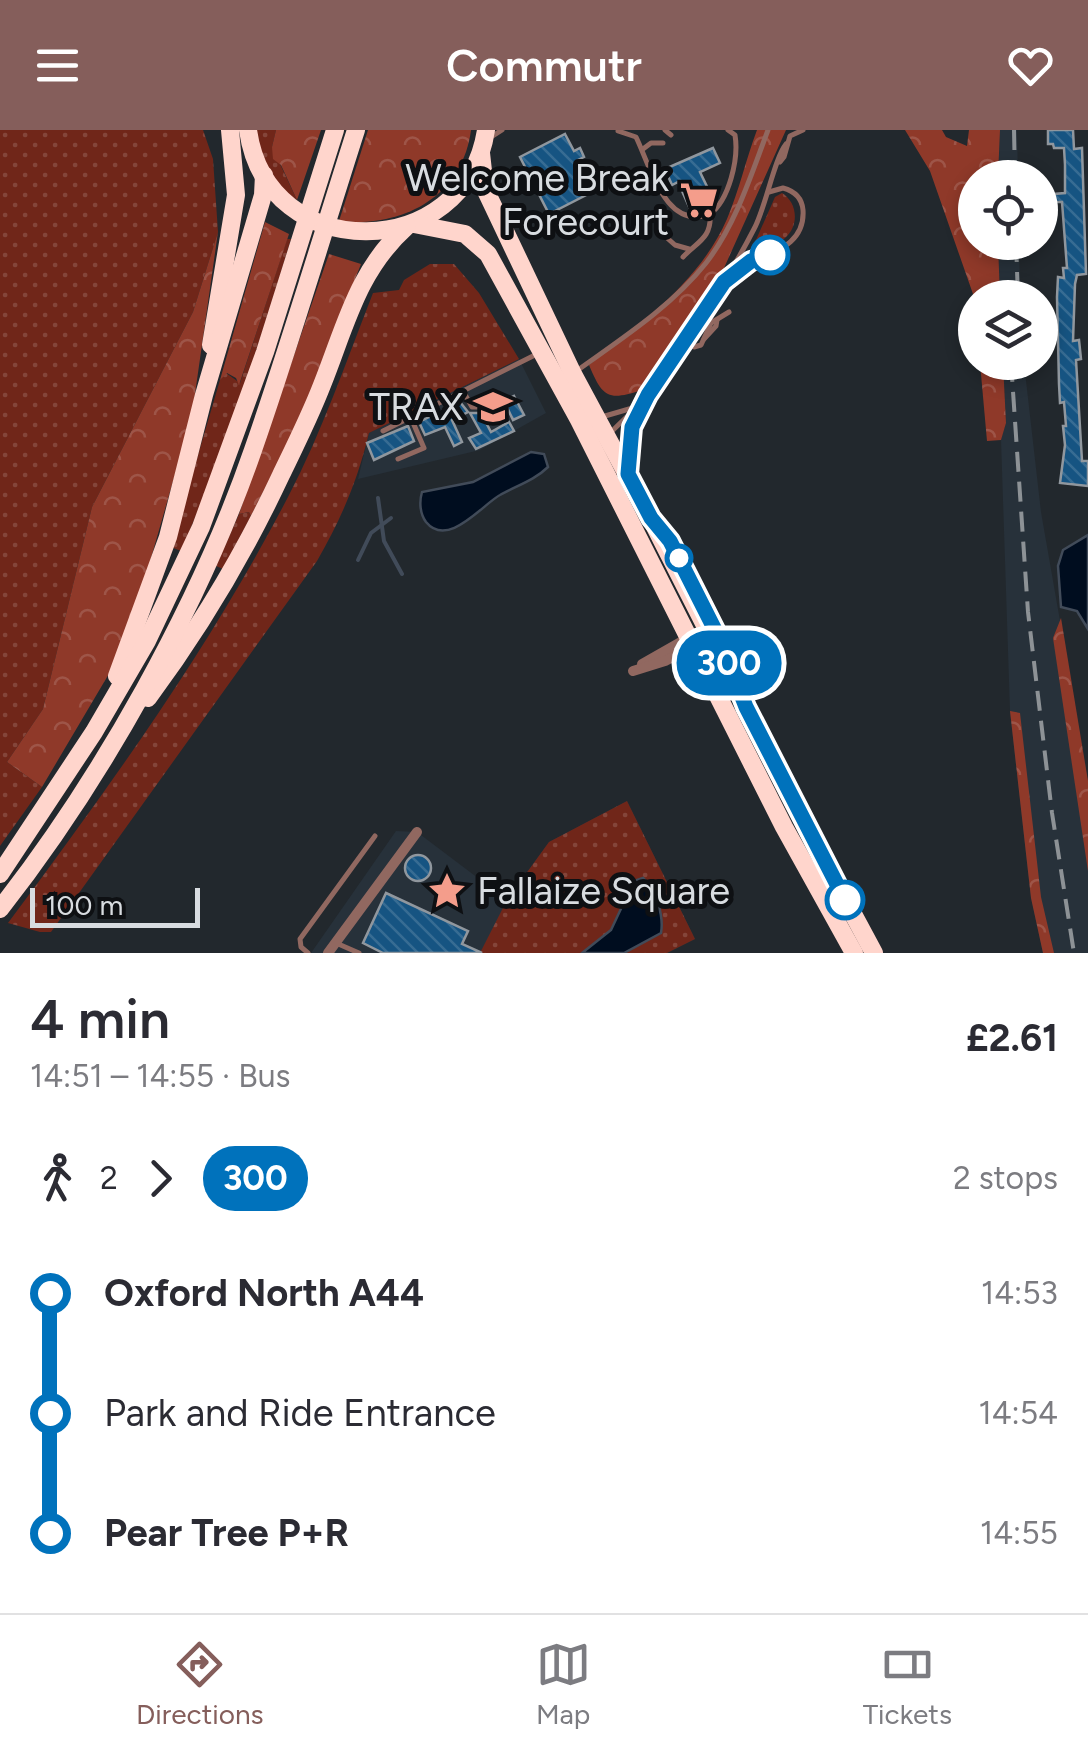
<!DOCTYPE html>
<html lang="en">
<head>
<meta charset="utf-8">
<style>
  :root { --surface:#fff; --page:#f7f7f7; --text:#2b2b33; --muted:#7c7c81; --line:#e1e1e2; --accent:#855e5b }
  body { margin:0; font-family:Figtree,sans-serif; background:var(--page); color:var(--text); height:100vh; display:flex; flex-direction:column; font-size:38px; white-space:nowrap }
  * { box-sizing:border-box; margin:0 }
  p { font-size:32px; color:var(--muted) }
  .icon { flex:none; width:55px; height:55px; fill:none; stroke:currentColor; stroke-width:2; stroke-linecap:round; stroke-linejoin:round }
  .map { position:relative; height:823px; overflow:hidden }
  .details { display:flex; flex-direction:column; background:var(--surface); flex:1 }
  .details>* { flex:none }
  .badge { padding:0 20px; border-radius:32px; font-size:35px; line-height:65px }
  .controls { position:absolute; left:958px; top:30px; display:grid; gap:20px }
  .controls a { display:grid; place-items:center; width:100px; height:100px; border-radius:50%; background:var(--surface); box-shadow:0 5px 15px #0003; font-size:50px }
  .scale { position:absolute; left:30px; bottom:25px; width:170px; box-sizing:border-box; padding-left:10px; border:5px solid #d8dce0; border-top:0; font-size:28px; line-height:35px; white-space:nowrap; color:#d8dce0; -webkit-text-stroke:8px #0e1013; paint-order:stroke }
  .map>.badge { position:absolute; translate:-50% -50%; box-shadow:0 0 0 5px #fff }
  .legs { display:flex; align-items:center; gap:15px; height:110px; padding:0 30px; font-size:32px }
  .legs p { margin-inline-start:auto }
  .summary { display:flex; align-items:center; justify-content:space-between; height:170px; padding:0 30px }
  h1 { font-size:55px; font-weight:600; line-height:75px }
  ul { padding:0 30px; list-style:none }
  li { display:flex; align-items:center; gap:35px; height:120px; font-size:38px }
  li i { display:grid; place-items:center; width:15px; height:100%; margin:0 12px; background:currentColor }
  li i::after { content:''; width:25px; height:25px; margin:-12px; border:8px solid; border-radius:50%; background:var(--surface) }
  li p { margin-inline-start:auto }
  li:first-child i { background:linear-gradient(#0000 50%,currentColor 0) }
  li:last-child i { background:linear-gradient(currentColor 50%,#0000 0) }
  header { display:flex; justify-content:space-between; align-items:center; height:130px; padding:0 30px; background:var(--accent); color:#fff; font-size:45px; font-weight:600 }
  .tab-bar { display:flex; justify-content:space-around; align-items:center; height:140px; border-top:2px solid var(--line); background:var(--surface); font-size:28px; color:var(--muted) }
  .tab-bar a { display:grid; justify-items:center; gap:5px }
  .tab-bar .selected { color:var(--accent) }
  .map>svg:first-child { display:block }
</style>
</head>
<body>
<header><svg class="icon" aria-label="menu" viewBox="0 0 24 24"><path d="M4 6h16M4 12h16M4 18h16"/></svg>Commutr<svg class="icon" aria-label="heart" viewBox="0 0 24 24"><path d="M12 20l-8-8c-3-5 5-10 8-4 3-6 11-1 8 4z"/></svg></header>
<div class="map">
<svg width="1088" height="823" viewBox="0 0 1088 823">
  <defs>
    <pattern id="green-dots" width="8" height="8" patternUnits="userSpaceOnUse" patternTransform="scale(2.5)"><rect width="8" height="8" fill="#702619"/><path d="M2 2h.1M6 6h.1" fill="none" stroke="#84453a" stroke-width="1.8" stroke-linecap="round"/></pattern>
    <pattern id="forest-crowns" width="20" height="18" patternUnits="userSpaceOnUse" patternTransform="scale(2.5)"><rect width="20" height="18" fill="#8f3929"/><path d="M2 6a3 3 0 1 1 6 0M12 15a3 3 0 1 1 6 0" fill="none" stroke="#9e5548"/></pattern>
    <pattern id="building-back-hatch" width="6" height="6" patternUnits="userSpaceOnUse" patternTransform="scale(2.5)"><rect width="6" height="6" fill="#165482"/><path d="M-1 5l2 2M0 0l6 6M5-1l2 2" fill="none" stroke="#376c93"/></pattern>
  </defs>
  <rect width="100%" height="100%" fill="#22282d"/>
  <g fill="#27313a">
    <path d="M1000,0H1017L1018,47L998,48Z"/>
    <path d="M998,113H1019L1020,167H1000Z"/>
    <path d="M519,229L546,283L480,320L358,349L369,303Z"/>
    <path d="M1003,233H1024L1041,382L1088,651V823H1043L1031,768L1010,581L1001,310L1006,293Z"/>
    <path d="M627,671L695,809L667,823H311L396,701L417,702L507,770L549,712Z"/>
  </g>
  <g fill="url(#green-dots)">
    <path d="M0,0H203L213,29L218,102L193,182L92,377L43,579L7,632L42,657L0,716Z"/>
    <path d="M253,0H276L272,17L297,70C271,54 263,27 253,0Z"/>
    <path d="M782,63C797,72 800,95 785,108C777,115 762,117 752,119L775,67Z"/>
    <path d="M287,109H291C259,216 225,319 181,421L171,417L220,250L226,243L240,253Z"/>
    <path d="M430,134H454L479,163L519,229L369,303C357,352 342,387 317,431L51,802H40L8,793C110,656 209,519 288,367C322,302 346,232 373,163L399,160L404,150Z"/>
    <path d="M249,382L251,386L223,439L216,436L239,384Z"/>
    <path d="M627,671L695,809L667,823H480L507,770L549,712Z"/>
  </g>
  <g fill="url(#forest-crowns)">
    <path d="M276,0H321L297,70L281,35L273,29L272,17Z"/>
    <path d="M368,0H471C462,68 401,98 339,91Z"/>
    <path d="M757,0H786L724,138L642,260C608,271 603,268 589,235C641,194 700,151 727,89C739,61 746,29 757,0Z"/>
    <path d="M905,0H942L946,7L967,16L969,0H1000L998,47L975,48V112L998,113L1000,167L975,168V182L973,164L930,41Z"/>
    <path d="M265,92L289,104L239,255L236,248L227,243L220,250Z"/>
    <path d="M218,102L192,285L149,435L110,542L42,657L7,632L43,579L92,377L193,182Z"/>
    <path d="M329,124L361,134L299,291L251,386L249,382L239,384Z"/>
    <path d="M980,233H1003L1006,293L1001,310L987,311Z"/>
    <path d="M1061,488L1088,651V741L1053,508Z"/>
    <path d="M1010,581L1020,583L1041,767L1054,823H1043L1031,768Z"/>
  </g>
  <g fill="#000d1f" stroke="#414b59" stroke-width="2.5">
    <path d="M531,322L544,324L548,337C535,350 516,356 500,365C483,374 448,419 426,392C420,384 419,372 422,362L473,352Z"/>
    <path d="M1088,405V499L1077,481L1061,477L1058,436L1063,420Z"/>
    <path d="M643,748C656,759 664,786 661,803L624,823H582L611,800L634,751Z"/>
  </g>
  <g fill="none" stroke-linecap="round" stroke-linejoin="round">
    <g stroke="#414b59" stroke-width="4">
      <path d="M378,368L384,411L402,444"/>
      <path d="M358,430L371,403L391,388"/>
    </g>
  </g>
  <g fill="url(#building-back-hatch)" stroke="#90979e" stroke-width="2.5">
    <path d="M1048,0H1073L1074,19L1082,18L1086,144L1077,145L1075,154L1073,211L1079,210L1081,229L1076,230L1082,331H1088V356L1060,353L1065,315L1063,296H1066L1064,272L1060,273L1059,254L1057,167L1058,147L1064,148L1063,138H1067L1062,72H1055L1054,64L1065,63V35L1064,18H1054L1053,14H1048Z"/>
    <path d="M565,4L574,21L580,18L584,27L578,30L594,61L549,84L520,27Z"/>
    <path d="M713,18L720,33L700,42L714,71L696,80L690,79L678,52L672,55L665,39Z"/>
    <path d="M514,266L524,285L513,290L504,271Z"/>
    <path d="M460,272L468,282L452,290L462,312L454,316L445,297L425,305L419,292Z"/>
    <path d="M470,283H481L491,302L509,292L514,301L476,319L469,308L481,303Z"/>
    <path d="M408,296L414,311L374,330L367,313Z"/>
    <circle cx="418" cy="738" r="13"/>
    <path d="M386,763L468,801L462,814L482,823H383L363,813Z"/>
  </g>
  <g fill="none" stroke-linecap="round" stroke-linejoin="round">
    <g stroke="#916860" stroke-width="5">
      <path d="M665,0L671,5"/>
      <path d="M618,1L636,7C651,38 666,101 710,84"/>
      <path d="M488,9L502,0"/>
      <path d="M643,19L651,13H663"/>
      <path d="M780,32L784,27L790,6L803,0"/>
      <path d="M666,107L675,115L689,119"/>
      <path d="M683,127C697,112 712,108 710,84C729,70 739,29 735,5L728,0"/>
      <path d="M730,147C754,125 806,123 803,80C802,68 794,61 783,58L769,62"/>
      <path d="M704,209L716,196L717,190"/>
      <path d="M682,213L694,217L701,215L711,193L729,182"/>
      <path d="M575,242C621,209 671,177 706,133C736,94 751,45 768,0"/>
      <path d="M463,261L472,277H495"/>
      <path d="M605,286L636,277"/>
      <path d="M383,301L537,224"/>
      <path d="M608,305L643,271"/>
      <path d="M398,329L424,318L411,288"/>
      <path d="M627,331C630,274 672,230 703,184C722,157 739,128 754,99C766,77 774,29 786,14"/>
      <path d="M336,813L359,823"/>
      <path d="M308,823L301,817L300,809L375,706"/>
    </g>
    <g stroke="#916860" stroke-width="10">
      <path d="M642,534L707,497"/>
      <path d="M633,541L665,531L711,507"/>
      <path d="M328,823L417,702"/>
    </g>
    <g stroke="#ffd5cc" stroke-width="18">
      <path d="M248,0C267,137 466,133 486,0"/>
      <path d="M481,23L485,59L573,244L651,389L823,728L874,823"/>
      <path d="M414,94L465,104L488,124L579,290L784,697L854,823"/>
      <path d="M211,215L236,65L230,0"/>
      <path d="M117,546L168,407L204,265L263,65L264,45"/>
      <path d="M148,568C199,499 245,422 281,345C295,316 310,286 322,255C346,195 357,141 407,96"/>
      <path d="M0,744L94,602L147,511L201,397L265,222L335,0"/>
      <path d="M0,779C102,649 199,476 253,320C290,214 322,106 356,0"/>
    </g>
    <g stroke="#8d9296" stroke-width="4" stroke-dasharray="20 10" stroke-linecap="butt">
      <path d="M1014,0L1015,48"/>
      <path d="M1016,112L1018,168"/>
      <path d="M1011,232L1028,482L1052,683L1074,823"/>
    </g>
  </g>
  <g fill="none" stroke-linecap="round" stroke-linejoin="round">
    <g stroke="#fff" stroke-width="22">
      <path id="line-1" d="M770,125L751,131L724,152L648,265L632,297L628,344L651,388L670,411L718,506L746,577L845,770"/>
    </g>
    <use href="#line-1" stroke="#0072bc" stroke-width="15"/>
  </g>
  <defs>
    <g id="supermarket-bare" transform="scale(3)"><path d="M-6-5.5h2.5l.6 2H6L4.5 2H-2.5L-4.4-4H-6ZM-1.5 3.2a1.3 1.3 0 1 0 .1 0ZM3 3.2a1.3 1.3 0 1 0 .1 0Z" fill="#f49d8b" stroke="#0e1013" stroke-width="2.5" paint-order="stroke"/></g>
    <g id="university-bare" transform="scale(3)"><path d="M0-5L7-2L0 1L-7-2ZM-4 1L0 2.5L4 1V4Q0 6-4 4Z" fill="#f49d8b" stroke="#0e1013" stroke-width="2.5" paint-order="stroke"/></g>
    <g id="sight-bare" transform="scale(3)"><path d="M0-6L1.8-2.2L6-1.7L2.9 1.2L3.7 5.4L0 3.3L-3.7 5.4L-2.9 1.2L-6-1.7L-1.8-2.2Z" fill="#f49d8b" stroke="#0e1013" stroke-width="2.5" paint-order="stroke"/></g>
  </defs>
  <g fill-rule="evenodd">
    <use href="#supermarket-bare" x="699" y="70"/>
    <use href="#university-bare" x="493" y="277"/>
    <use href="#sight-bare" x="447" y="761"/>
  </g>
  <g fill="#fff" stroke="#0072bc" stroke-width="5">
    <circle cx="770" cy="125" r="18"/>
    <circle cx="679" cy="428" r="12"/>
    <circle cx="845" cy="770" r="18"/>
  </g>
  <g text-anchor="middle" stroke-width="10" stroke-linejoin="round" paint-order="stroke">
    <g font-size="38" fill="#d8dce0" stroke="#0e1013" text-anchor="end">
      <text x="669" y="61">Welcome Break<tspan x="669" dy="44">Forecourt</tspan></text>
      <text x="463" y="290">TRAX</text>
      <text x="477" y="774" text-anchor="start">Fallaize Square</text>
    </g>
  </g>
</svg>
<div class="controls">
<a><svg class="icon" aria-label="locate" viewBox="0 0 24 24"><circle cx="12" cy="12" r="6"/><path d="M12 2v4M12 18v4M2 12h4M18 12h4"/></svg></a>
<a><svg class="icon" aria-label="layers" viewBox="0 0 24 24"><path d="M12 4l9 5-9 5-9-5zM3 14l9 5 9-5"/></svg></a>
</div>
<div class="scale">100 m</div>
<b class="badge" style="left:729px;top:533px;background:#0072bc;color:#fff">300</b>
</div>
<section class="details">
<div class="summary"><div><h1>4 min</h1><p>14:51 – 14:55 · Bus</p></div><b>£2.61</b></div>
<div class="legs"><svg class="icon" aria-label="walk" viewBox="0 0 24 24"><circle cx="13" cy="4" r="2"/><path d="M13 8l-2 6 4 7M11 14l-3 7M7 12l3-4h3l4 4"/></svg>2<svg class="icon" aria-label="forward" viewBox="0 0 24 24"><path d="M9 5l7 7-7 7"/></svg><b class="badge" style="background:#0072bc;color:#fff">300</b><p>2 stops</p></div>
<ul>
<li><i style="color:#0072bc"></i><b>Oxford North A44</b><p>14:53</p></li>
<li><i style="color:#0072bc"></i><span>Park and Ride Entrance</span><p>14:54</p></li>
<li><i style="color:#0072bc"></i><b>Pear Tree P+R</b><p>14:55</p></li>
</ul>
</section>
<nav class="tab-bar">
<a class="selected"><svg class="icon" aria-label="directions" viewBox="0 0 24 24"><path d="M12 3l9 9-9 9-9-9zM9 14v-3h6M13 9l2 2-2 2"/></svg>Directions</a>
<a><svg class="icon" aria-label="map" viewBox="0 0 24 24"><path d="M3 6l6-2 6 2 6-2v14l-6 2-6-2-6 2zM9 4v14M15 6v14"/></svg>Map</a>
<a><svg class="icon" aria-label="tickets" viewBox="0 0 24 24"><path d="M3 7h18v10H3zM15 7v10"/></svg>Tickets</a>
</nav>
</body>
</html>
